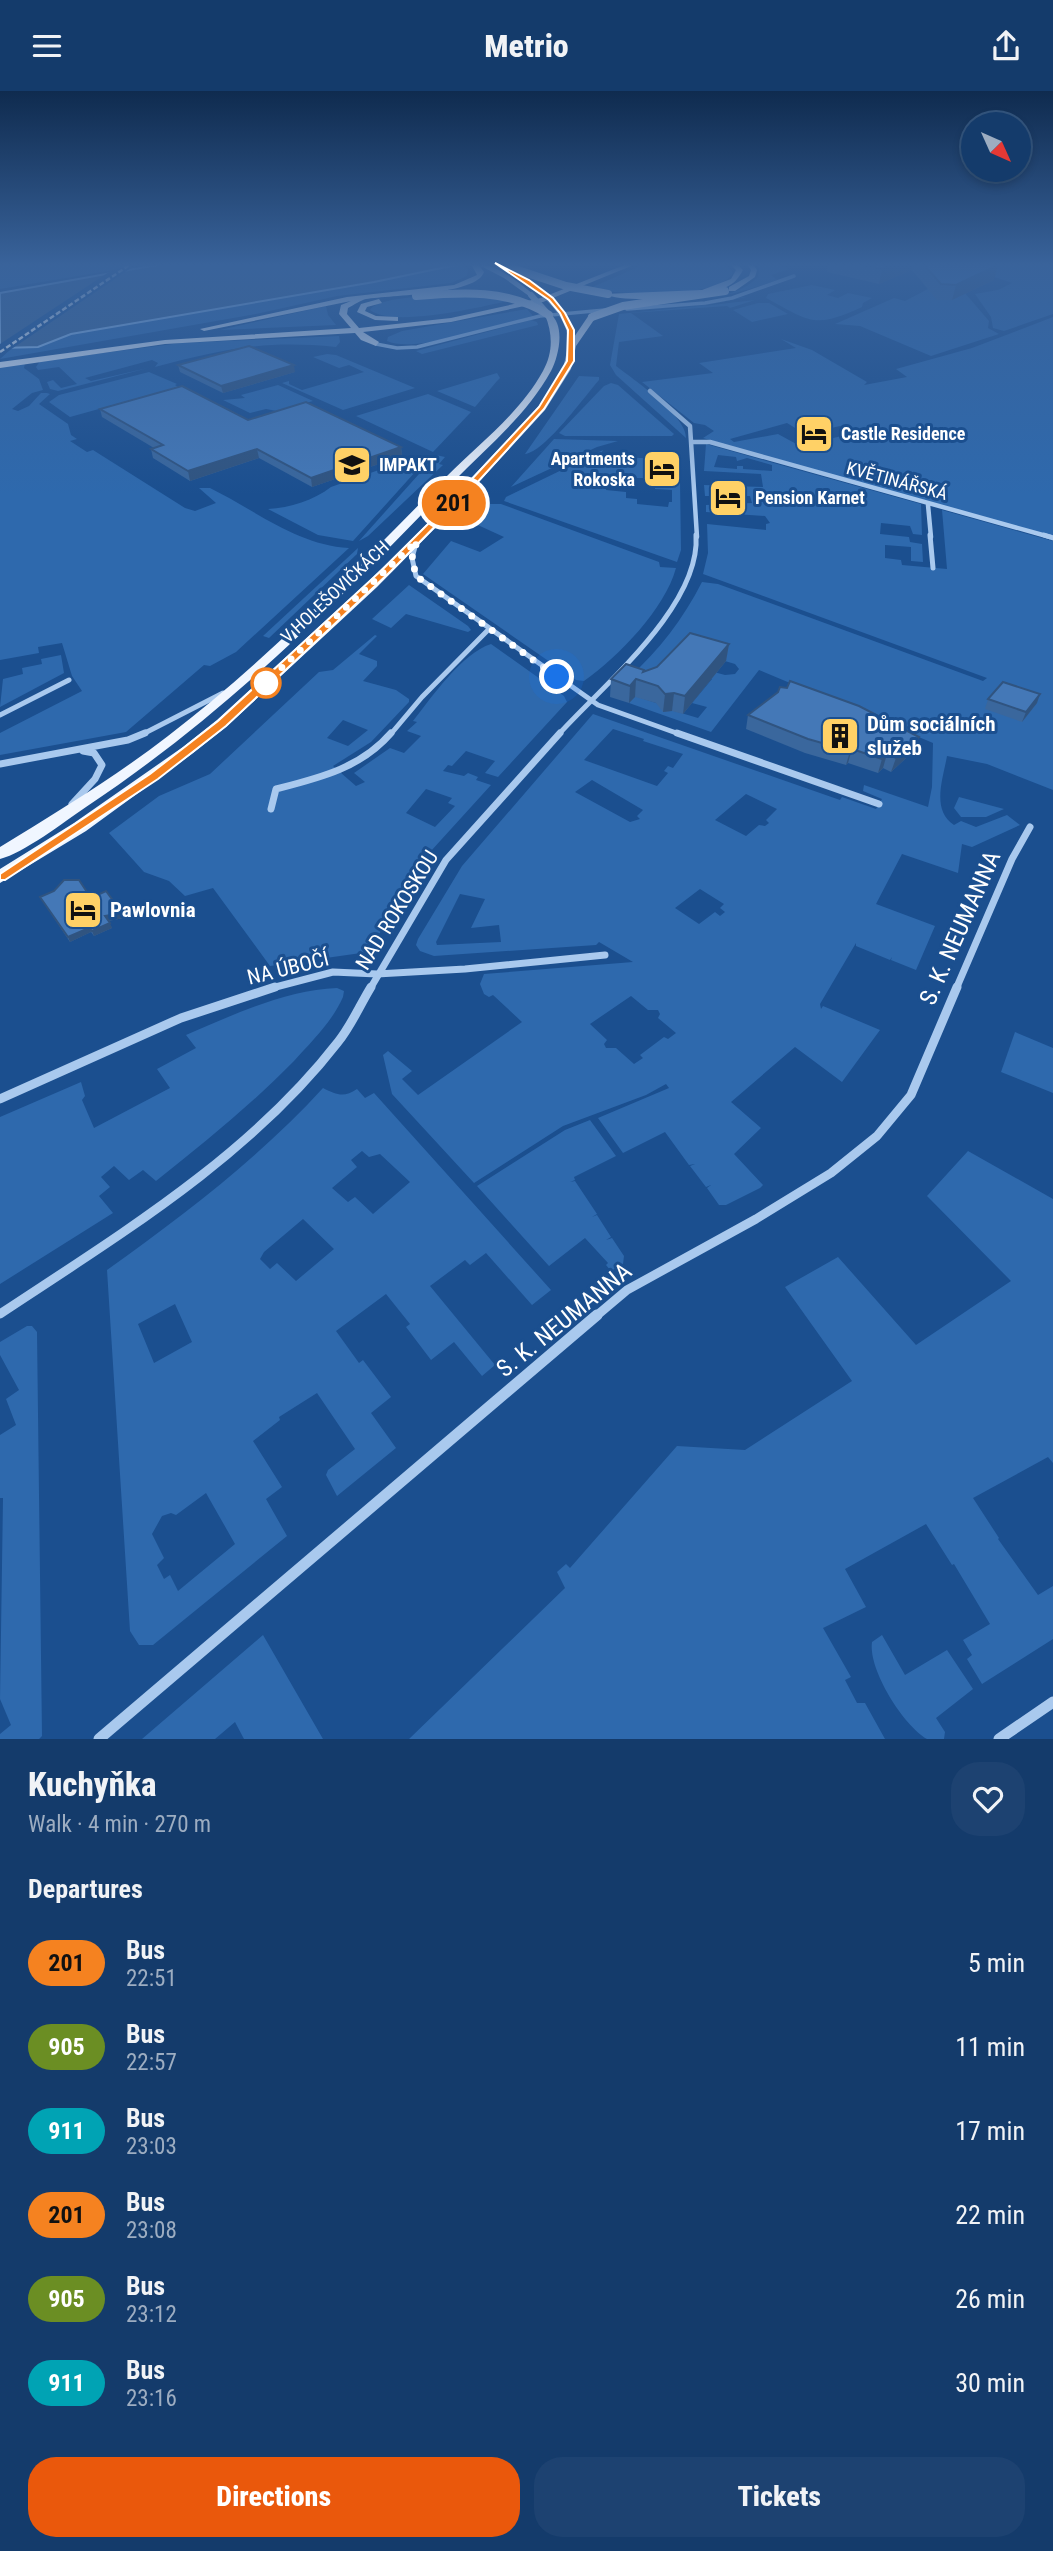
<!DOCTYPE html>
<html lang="en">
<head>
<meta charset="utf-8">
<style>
  :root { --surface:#143b6b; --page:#1d4271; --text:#f1f3f6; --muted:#9dadc1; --line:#33557e; --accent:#ea580c }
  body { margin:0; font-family:"Roboto Condensed",sans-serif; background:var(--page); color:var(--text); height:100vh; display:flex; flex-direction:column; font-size:26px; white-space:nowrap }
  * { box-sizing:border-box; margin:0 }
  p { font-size:23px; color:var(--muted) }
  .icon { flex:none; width:38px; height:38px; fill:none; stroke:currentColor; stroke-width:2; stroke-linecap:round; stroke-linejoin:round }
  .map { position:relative; height:1648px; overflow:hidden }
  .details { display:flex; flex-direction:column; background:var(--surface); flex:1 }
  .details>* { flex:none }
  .badge { padding:0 14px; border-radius:23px; font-size:24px; line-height:46px }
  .needle { width:46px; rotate:135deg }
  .fabs { position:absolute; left:961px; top:21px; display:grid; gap:14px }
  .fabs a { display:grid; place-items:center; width:70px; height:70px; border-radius:50%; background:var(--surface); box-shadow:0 4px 10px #0003,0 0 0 2px var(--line); font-size:35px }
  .you { position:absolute; width:35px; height:35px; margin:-18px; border:5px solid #fff; border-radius:50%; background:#1a73e8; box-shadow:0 0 0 10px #1a73e833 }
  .map>.badge { position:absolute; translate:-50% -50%; box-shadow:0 0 0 4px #fff }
  h2 { padding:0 28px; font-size:26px; line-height:63px }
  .round { display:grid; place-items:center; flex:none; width:74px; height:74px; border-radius:28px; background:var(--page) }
  .overview { display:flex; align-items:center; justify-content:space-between; height:119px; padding:0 28px }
  h1 { font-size:33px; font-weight:800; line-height:52px }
  .primary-button { display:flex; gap:14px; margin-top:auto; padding:14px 28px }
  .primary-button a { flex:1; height:80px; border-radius:28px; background:var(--accent); color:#fff; font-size:28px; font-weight:800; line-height:80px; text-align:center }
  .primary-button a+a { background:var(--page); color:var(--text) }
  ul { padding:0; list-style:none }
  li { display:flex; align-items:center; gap:21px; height:84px; padding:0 28px }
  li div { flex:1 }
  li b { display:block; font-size:26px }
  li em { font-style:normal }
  li .badge { min-width:77px; font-weight:700; text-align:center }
  header { display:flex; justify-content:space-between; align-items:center; height:91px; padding:0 28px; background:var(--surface); font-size:32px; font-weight:800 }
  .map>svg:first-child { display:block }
</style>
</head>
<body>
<header><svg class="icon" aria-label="menu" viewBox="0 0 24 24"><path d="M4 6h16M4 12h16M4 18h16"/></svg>Metrio<svg class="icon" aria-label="share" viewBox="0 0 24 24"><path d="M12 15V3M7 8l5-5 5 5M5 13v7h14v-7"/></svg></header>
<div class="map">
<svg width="1053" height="1648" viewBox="0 0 1053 1648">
  <rect width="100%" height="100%" fill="#1b4f8f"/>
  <g fill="#2e69ad" fill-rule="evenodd">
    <path d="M7,173H149L0,198V175Z"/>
    <path d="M460,173L468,178L467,185L451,192L337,205L256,223L0,268L12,257L45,253L51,249L71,243L374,191Z"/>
    <path d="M645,173H726L733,182C715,210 619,203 588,198Z"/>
    <path d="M755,173H776L789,178L771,184L777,189C727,207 691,212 638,215C672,211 734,212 758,186L759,178Z"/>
    <path d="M969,173H1053V223L1004,240L993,237L991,226L975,203L998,199L1012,192L974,179Z"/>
    <path d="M812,194L835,199L827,204L838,207L848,202L872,207L863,212L862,216C814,238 811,231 766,207L768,203Z"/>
    <path d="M928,198L964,201L989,230L988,237L999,243L931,265L860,235L835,233L894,207L905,210Z"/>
    <path d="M462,204L508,210C480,216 393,237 370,219C380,204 443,205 462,204Z"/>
    <path d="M743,206H746L703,215L755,209L730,217L727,215L631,222L663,245L619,251L616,275C633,288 687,325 686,347L616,284L610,274L619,223L699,215L579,223L705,214Z"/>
    <path d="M758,212H769L788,223L752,231L733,219Z"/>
    <path d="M326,215L328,224L336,234L220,239Z"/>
    <path d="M527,218L533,225C501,233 415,263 387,250L388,246L402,240Z"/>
    <path d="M1053,226V445L854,392L703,347L714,340L705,334L694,332L642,291L713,282L699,272L796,257L781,248L812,259L867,291L864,294L907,286L896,278L972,257ZM787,332L805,343L840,335L854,342L800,355L778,343L734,351L730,348Z"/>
    <path d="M531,229L537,231L538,234L422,263L416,260Z"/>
    <path d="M339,245L340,251L336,256C264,249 224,258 155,276L158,272L152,269L85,287L91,290L148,277L58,300L50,298L47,291L53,289L61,297L77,293L59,276L38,279L36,276L40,270L181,252Z"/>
    <path d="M327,263L336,264L415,297L343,319L282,292L289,290V293L302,299L364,281L349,274L339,277L313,266Z"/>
    <path d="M25,272L24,277L39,288L43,299L32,302L12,318L18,320L29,315L41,302H47L50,303L39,313L68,333L71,344L77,348L70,350L87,361L93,359L185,417L195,420L216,412L199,397H210C255,419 297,454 349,457L236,561L210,575L204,574L126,641L0,664V642L82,600L72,585L62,552L38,556L39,562L0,569V275Z"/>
    <path d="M149,281L177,293L175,294L178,296L70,326L49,311L59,304Z"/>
    <path d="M497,282L500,287L497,290L475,316L437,300Z"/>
    <path d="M579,285L599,286V289C584,306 545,361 525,363Z"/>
    <path d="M611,292L618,294L674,343L672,345H565L559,342L604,295Z"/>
    <path d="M278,294L313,310L277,320L266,318L250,322L223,309L245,307L241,304Z"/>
    <path d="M428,303L471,321L433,361L356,325Z"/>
    <path d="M554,348L618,350L597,356L511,396Z"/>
    <path d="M706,353L921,413L922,444L913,443L910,435L881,432L880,443L909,446L910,451L922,453L923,471L911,470V456L885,454V467L901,469L902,474L947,478L942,419L1053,450V699L987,673L947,665C943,688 931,719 954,734L961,730L976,736L1007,724L1020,734L972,756L962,753L958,782L902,763L876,813L935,835L916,879L891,869L892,866L890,869L856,855V852L820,913L821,918L823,915L880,939L842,991L795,956L731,1011L761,1037L734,1063L763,1094L760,1097L726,1114H719L707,1097L711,1094L706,1096L690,1075L695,1073L689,1074L665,1041L623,1062L598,1027L669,997L666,993L646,1004L563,1035L474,1092L392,1003L383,964L388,960L412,980L402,988L418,1004L522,931L493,904L489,906L484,903L480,893L484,883L633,871L599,851L596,854L434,865L420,860L416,854L418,848L462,775L593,623L840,709L842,706L876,718L882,708L863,700L864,694L928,716L932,696L933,652L759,579L711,641L629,612L635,605L662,614L664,620L671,619L698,627L707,616L692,612L712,588L710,580L725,584L735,583L739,578L735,573L678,556L677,570L628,587C659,560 683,528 702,491L718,493L983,590L987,587L703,483L708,462L707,433L766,439V433L770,432L765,425L706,421V414L752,412L750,405H705L704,394L763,396L761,383L704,380ZM718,364L736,366L737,370L747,367L772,374V380L743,378V375H737V378L714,376ZM613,638L644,648L643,650L683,663L673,677L668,675L664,680L668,682L657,695L584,669ZM592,689L643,719L637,725L640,728L630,731L575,701ZM746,703L777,718L766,729L769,732L765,735L759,734L746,745L715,729ZM700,798L724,813L720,817L725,821L720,825L715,821L699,833L675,817ZM460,803L485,808L471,837L499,834L501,851L437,854L436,851ZM631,905L648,919H658L660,923L658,927L676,942L668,948L664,946L640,964L643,967L634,973L616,957H606L604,953L607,949L590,933Z"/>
    <path d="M603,359L600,365L680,369V387H608L606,399L626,401V407L637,408V413L668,416L669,411H672V399L655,398V394L658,390H680L681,459L677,471L504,410L506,406Z"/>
    <path d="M436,364L445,366L439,373L443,374L368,445L359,450Z"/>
    <path d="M418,365L425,370L353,450L318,444L268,418C290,417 314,409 331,396Z"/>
    <path d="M490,413H501L659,471L660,476L676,477C665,518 618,566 584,590L576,589L423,483L451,450L480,461L504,446L469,430Z"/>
    <path d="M358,457L357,463L269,547L263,545Z"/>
    <path d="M409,494L468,535L471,539L468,541L406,523L391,537L372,528Z"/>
    <path d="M375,544L377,545L359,563L377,570V575L363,590L396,599L409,608V611L371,651L333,675L356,695L365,691L354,682L390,657L404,662L421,645L407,640L417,631L413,630C432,606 462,562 491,553L564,605L567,611L498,686L485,682L495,670L466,660L452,675L448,674L443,680L464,685L468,682L478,686L476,689L491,694L431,760L368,861L270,875L213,797L185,805L169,790L144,781L109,742L159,705L210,683L319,581L333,579ZM343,629L368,639L348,655L327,647ZM426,698L452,707L448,712L455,715L435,736L406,722Z"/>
    <path d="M61,564L64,582L0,616L3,588L23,583L22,577L42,573L41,568Z"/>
    <path d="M959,706L1004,718L986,726H961L954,717Z"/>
    <path d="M337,897L344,900L343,906C332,931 312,950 294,970C251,1014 204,1052 156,1090L143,1079L129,1089L114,1075L101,1086L110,1096L99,1105L113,1122L0,1193V1026L81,991L85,1005L82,1009L94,1037L170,997L157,978L196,957L186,944C233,924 285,899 337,897Z"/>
    <path d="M1015,941L1053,957V1002L1001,981Z"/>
    <path d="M323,997C337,1004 344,1007 357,998L365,1007L374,1002L551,1199L532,1214L486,1162L470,1174L465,1169L430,1195L495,1274L482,1285L454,1251L431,1269L406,1236L410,1233L386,1203L336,1240L359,1272L363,1269L391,1306L371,1322L396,1357L337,1405L326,1384L328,1379L355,1358L317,1302L279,1326L280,1329L253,1350L282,1396L266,1408L287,1445L153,1554H139L130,1540L107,1179C184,1124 259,1067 323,997ZM362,1060L369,1066L380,1063L410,1091L373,1123L355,1106L348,1111L332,1097L357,1076L351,1069ZM303,1128L334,1158L296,1190L277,1172L270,1178L260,1168L264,1161ZM175,1213L192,1251L154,1272L138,1233ZM206,1402L235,1453L178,1500L170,1484L164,1488L157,1474L164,1467L152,1443L162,1425L171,1422L176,1424Z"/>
    <path d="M590,1029L616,1065L574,1086L575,1089L570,1091L575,1090L597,1123L592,1126L597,1124L611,1146L606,1149L612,1147L624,1165L623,1173L611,1180L606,1174L608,1172L585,1147L549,1175L477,1095L565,1039Z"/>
    <path d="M968,1060L1053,1108V1372L1048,1366L973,1407L999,1447L998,1448L1038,1504L1053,1495V1548L982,1593L967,1568L972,1564L963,1549L990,1533L954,1473L952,1474L926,1433L845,1478L866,1516L823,1537L851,1586L845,1589L857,1612H865L885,1648H409L565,1497L557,1481L566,1473L570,1477L677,1355L745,1359L852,1290L785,1196L838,1166L916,1254L1011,1190L927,1105Z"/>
    <path d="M27,1235H32L37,1241L42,1645L39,1648H0V1643L11,1634L0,1608L3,1407H0V1344L16,1334L6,1308L19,1299L0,1264V1251Z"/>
    <path d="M263,1544L323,1648H244L235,1631L215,1648H142Z"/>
    <path d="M882,1544L905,1584L947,1559L973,1598L936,1627L945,1641L944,1648H927C904,1635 868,1579 872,1551Z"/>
  </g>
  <path fill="#3c6290" stroke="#9cc4f0" stroke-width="2" d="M162,173H461L374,191L71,243L38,256L0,257V202Z"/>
  <path fill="#1b4f8f" d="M134,175L7,261L0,260V253L112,179Z"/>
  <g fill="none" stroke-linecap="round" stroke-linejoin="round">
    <g stroke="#a9c9ee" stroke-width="3.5">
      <path d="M627,218L705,212L732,207L794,185"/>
      <path d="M376,253L397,257L417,256L540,225L605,219"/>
    </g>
    <g stroke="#a9c9ee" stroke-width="4.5">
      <path d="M650,300L690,335L697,446"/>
      <path d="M693,351H710L1050,446"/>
      <path d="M928,414L931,446"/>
    </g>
    <g stroke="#a9c9ee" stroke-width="5">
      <path d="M930,444L933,477"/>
      <path d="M1044,444L1053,447"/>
      <path d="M416,452L412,467L416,485L598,614L682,644"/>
      <path d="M0,624L69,589"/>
      <path d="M141,644L223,602"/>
      <path d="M390,644L422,606L489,538"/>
      <path d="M558,644C603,594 701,515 696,444"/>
    </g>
    <g stroke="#a9c9ee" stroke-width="7">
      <path d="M677,642L879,713"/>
      <path d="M0,673L128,649L145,642"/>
      <path d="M72,713L95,688L102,674L94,662L83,660"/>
      <path d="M271,718L276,698C319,687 361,677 391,642"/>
      <path d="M268,898L333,881L377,883L465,878L605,864"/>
      <path d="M370,898L446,769L560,642"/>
      <path d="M956,898L1012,768L1030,736"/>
    </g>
    <g stroke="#a9c9ee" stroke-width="9">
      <path d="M0,1008L181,927L275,896"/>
      <path d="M0,1223C119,1144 249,1066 338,951C351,935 360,914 371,896"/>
      <path d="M595,1226L627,1199L756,1128L831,1082L877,1045L911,1004L957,896"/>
    </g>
    <g stroke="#a9c9ee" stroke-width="11">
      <path d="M99,1648L597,1224"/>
      <path d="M999,1648L1053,1611"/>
    </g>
    <path fill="#d6e6fa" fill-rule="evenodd" d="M477,173C497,173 520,192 534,204L529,205L504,187Z"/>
    <g fill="#f0f6ff" fill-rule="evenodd">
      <path d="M471,173H478L484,181C477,204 390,204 366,208C361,209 354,214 348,217L347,223L359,237L451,227L541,207L627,173H636L543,211L451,231L363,241L379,251L376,255L361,249L355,242L165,253L0,277V271L165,249L351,237L339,223L341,214L351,210L204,240L200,238L347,206L454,194L477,184Z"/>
      <path d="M730,173H737L743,179C738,188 734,193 724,197C702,207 625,213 604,203L702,199L731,188L736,179Z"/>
      <path d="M747,173H753L757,179L755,186L735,200H729V196L749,185L751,179Z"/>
      <path d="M379,208L382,212L367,216L365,220L376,225L398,226V230L375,229L357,221L361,213Z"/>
      <path d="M549,222C566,233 559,265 551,280C527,324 487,356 453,391C339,510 223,625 86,716C64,731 24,762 0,768V756C57,721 115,686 168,645C269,567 358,476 447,385C480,352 520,322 543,280C553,262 553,243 545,224Z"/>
      <path d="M589,224L596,226L576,255L571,278L545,319L453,419L377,496L227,635L193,662L86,740L0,792V778L74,732L183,656L217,629L369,490L445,415L539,315L563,278L568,255Z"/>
    </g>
    <path stroke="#fff" stroke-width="2.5" stroke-dasharray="5 2.5" stroke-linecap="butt" d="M0,261L131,173"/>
    <g stroke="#d6e6fa" stroke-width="6">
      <path d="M535,195C555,212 571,228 572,255"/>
      <path d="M531,204L549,224"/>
    </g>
    <g stroke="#f0f6ff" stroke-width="8">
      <path d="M500,173L566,195L608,203"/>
      <path d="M416,205C463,201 508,198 549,224"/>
      <path d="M592,226L623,215L725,200"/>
    </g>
  </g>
  <g fill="#3a679d">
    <path d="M828,173H994V189L952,209H937L912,179L879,193L827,181Z"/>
    <path d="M178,274L295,281L223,302L180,281Z"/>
    <path d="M100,318L248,329L401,356L402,365L312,396L259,367L190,390L153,367L151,358L154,357L102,326Z"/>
    <path d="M729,553L726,570L683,623L672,620L663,621L656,612L635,606L629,612L610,606L611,588L644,580Z"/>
    <path d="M787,597L919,646L915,659L891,681L883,677L878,682L848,672L846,674L805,662L746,638L748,624Z"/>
    <path d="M988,608L1037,612L1022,631L985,618Z"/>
    <path d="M40,806L124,827L108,830L112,837L94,845L91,841L70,851Z"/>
  </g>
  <g fill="#305480">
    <path d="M894,173H913L912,179L879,193L882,178Z"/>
    <path d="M998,174L994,189L952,209L956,194Z"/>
    <path d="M294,274L295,281L223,302L221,295Z"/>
    <path d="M401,356L402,365L312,396L311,387Z"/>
    <path d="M257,358L259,367L190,390L188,380Z"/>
    <path d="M729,553L726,570L683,623L685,605Z"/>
    <path d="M636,588L635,606L629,612L630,595Z"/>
    <path d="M674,602L672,620L663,621L665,603Z"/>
    <path d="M1040,603L1037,612L1022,631L1026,621Z"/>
    <path d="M919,646L915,659L891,681L896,667Z"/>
    <path d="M852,658L848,672L846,674L850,660Z"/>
    <path d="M887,663L883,677L878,682L882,668Z"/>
    <path d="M122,822L124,827L107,830L105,825Z"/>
    <path d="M110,832L112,837L94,845L92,840Z"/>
    <path d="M89,837L91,841L70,851L68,846Z"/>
  </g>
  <g fill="#4478b7" stroke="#305480" stroke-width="2">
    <path d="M859,173H894L882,178Z"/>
    <path d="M923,173H994L998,174L956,194L941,193Z"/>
    <path d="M249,255L294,274L221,295L178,274Z"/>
    <path d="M182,295L248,329L306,311L401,356L311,387L257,358L188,380L151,358L163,354L100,318Z"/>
    <path d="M690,542L729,553L685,605L674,602L665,603L658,595L636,588L630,595L611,588L626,573L644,579L643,581L657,576Z"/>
    <path d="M790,590L859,615L919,646L896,667L887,663L882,668L852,658L850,660L808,648L748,624L778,601L780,596L787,597Z"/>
    <path d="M1003,591L1040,603L1026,621L988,608Z"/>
    <path d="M64,789H79L91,807L106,800L122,822L105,825L110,832L92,840L89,837L68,846L40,806L54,800Z"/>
  </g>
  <linearGradient id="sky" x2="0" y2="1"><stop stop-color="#0f2b4f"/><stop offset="0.43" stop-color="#39639b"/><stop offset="1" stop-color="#39639b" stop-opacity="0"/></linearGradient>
  <rect width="1053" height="404" fill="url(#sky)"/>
  <path fill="#f58220" stroke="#fff" stroke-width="2" d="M495,172L529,189L553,207L565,222L574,239V270L544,318L464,406L391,480L226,635L158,688L5,789H0V783L150,683L218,630L385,476L458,403L539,316L567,270L568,239L560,222L549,209Z"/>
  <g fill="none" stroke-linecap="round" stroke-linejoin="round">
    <path stroke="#fff" stroke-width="7" stroke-dasharray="0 12.6" d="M266,592L260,597L417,450L412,467L416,485L557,586"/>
  </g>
  <defs>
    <g id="hotel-square" transform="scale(2.0125)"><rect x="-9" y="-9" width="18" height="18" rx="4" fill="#ffd166" stroke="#1b4f8f"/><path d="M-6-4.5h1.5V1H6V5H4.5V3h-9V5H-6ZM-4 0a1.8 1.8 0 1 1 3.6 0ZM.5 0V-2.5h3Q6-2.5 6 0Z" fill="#111"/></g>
    <g id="university-square" transform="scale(2.0125)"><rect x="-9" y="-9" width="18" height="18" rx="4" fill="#ffd166" stroke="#1b4f8f"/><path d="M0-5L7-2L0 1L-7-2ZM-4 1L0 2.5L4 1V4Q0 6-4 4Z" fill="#111"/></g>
    <g id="building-square" transform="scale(2.0125)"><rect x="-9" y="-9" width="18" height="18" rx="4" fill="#ffd166" stroke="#1b4f8f"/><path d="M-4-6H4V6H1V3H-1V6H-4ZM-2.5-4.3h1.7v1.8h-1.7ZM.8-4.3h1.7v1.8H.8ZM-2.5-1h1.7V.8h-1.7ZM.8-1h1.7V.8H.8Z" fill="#111"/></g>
  </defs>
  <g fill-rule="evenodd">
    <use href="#hotel-square" x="814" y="343"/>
    <use href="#university-square" x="352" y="374"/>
    <use href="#hotel-square" x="662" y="378"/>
    <use href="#hotel-square" x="728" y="407"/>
    <use href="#building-square" x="840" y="645"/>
    <use href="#hotel-square" x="83" y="819"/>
  </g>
  <circle fill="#fff" stroke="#f58220" stroke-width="3.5" cx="266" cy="592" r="14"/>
  <g text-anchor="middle" stroke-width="6" stroke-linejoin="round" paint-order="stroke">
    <g font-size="18" font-weight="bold" fill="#fff" stroke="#1b4f8f" text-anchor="start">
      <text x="841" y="349">Castle Residence</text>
      <text x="635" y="374" text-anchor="end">Apartments<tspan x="635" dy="21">Rokoska</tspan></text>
      <text x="379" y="380">IMPAKT</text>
      <text x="755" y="413">Pension Karnet</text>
    </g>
    <g font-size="18" fill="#fff" stroke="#1b4f8f">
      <text transform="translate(897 390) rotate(15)" y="6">KVĚTINÁŘSKÁ</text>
      <text transform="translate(335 501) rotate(-43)" y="6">V HOLEŠOVIČKÁCH</text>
    </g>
    <g font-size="21" font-weight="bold" fill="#fff" stroke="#1b4f8f" text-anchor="start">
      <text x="867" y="640">Dům sociálních<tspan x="867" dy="24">služeb</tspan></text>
      <text x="110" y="826">Pawlovnia</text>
    </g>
    <g font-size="21" fill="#fff" stroke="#1b4f8f">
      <text transform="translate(397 819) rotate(-58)" y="7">NAD ROKOSKOU</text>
      <text transform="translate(288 877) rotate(-14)" y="7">NA ÚBOČÍ</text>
    </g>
    <g font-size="24" fill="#fff" stroke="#1b4f8f">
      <text transform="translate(960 837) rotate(-66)" y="8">S. K. NEUMANNA</text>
      <text transform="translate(564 1229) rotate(-39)" y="8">S. K. NEUMANNA</text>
    </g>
  </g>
</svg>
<div class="fabs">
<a><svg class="needle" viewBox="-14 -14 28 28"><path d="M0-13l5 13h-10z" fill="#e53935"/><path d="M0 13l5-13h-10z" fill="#9dadc1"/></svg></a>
</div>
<div class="you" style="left:557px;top:586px"></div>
<b class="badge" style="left:454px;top:412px;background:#f58220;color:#111">201</b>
</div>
<section class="details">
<div class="overview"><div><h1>Kuchyňka</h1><p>Walk · 4 min · 270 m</p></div><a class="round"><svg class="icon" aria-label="heart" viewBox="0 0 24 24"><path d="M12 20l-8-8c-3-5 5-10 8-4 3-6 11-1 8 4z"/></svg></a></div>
<h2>Departures</h2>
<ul>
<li><span class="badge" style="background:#f58220;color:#111">201</span><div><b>Bus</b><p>22:51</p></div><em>5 min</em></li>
<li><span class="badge" style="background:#6b8e23;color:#fff">905</span><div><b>Bus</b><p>22:57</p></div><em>11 min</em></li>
<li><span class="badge" style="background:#00a3b4;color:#fff">911</span><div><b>Bus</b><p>23:03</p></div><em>17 min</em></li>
<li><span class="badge" style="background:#f58220;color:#111">201</span><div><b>Bus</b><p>23:08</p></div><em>22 min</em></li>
<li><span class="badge" style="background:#6b8e23;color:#fff">905</span><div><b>Bus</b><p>23:12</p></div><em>26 min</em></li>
<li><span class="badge" style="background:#00a3b4;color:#fff">911</span><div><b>Bus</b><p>23:16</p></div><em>30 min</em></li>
</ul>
<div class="primary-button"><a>Directions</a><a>Tickets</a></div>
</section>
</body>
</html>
